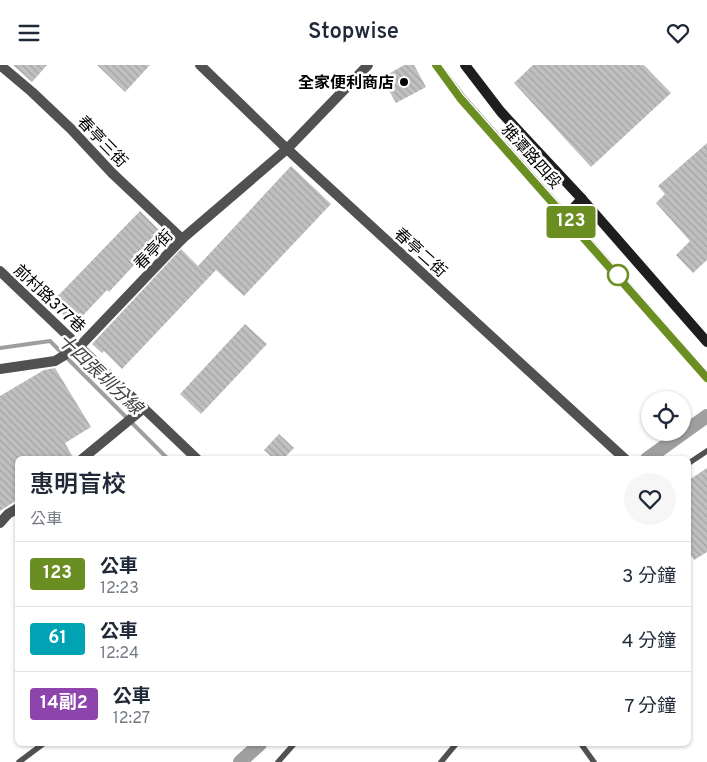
<!DOCTYPE html>
<html lang="zh-TW">
<head>
<meta charset="utf-8">
<style>
  :root { --surface:#fff; --page:#f6f6f7; --text:#1f2937; --muted:#747a83; --line:#e0e1e3 }
  body { margin:0; font-family:Overpass,"Noto Sans TC",sans-serif; background:var(--page); color:var(--text); height:100vh; display:flex; flex-direction:column; font-size:19px; white-space:nowrap }
  * { box-sizing:border-box; margin:0 }
  p { font-size:16px; color:var(--muted) }
  .icon { flex:none; width:28px; height:28px; fill:none; stroke:currentColor; stroke-width:2; stroke-linecap:round; stroke-linejoin:round }
  .map { position:relative; flex:1; overflow:hidden }
  .side { position:absolute; left:15px; top:391px; width:676px; height:290px; display:flex; flex-direction:column; background:var(--surface); border-radius:8px; box-shadow:0 1px 4px #0004 }
  .side>* { flex:none }
  .badge { padding:0 10px; border-radius:4px; font-size:18px; line-height:32px }
  .controls { position:absolute; left:641px; top:326px; display:grid; gap:10px }
  .controls a { display:grid; place-items:center; width:50px; height:50px; border-radius:50%; background:var(--surface); box-shadow:0 1px 4px #0004; font-size:25px }
  .map>.badge { position:absolute; translate:-50% -50%; box-shadow:0 0 0 2px #fff }
  .round { display:grid; place-items:center; flex:none; width:52px; height:52px; border-radius:26px; background:var(--page) }
  .overview { display:flex; align-items:center; justify-content:space-between; height:85px; padding:0 15px }
  h1 { font-size:24px; font-weight:600; line-height:38px }
  ul { padding:0; list-style:none }
  li { display:flex; align-items:center; gap:15px; height:65px; padding:0 15px; border-top:1px solid var(--line) }
  li div { flex:1 }
  li b { display:block; font-size:19px }
  li em { font-style:normal }
  li .badge { min-width:55px; font-weight:700; text-align:center }
  header { display:flex; justify-content:space-between; align-items:center; height:65px; padding:0 15px; background:var(--surface); font-size:22px; font-weight:600 }
  .map>svg:first-child { display:block }
</style>
</head>
<body>
<header><svg class="icon" aria-label="menu" viewBox="0 0 24 24"><path d="M4 6h16M4 12h16M4 18h16"/></svg>Stopwise<svg class="icon" aria-label="heart" viewBox="0 0 24 24"><path d="M12 20l-8-8c-3-5 5-10 8-4 3-6 11-1 8 4z"/></svg></header>
<div class="map">
<svg width="707" height="697" viewBox="0 0 707 697">
  <defs>
    <pattern id="building-back-hatch" width="6" height="6" patternUnits="userSpaceOnUse" patternTransform="scale(1.25)"><rect width="6" height="6" fill="#c0c0c0"/><path d="M-1 5l2 2M0 0l6 6M5-1l2 2" fill="none" stroke="#a3a3a3"/></pattern>
  </defs>
  <rect width="100%" height="100%" fill="#fff"/>
  <g fill="none" stroke-linecap="round" stroke-linejoin="round">
    <path stroke="#9f9f9f" stroke-width="4" d="M0,283L50,276L168,394"/>
    <g stroke="#9f9f9f" stroke-width="14">
      <path d="M647,394L707,351"/>
      <path d="M240,697L260,679"/>
    </g>
  </g>
  <g fill="url(#building-back-hatch)">
    <path d="M13,0H47L32,17Z"/>
    <path d="M97,0H150L125,27Z"/>
    <path d="M404,0H414L426,22L396,38L382,13Z"/>
    <path d="M533,0H644L671,28L591,102L514,18Z"/>
    <path d="M707,78V195L693,208L676,190L690,176L656,138L665,129L658,121Z"/>
    <path d="M291,101L331,139L244,231L216,205L122,304L104,286L102,288L92,279L181,184L198,201Z"/>
    <path d="M140,146L163,169L109,227L107,225L74,260L51,238Z"/>
    <path d="M245,259L267,279L201,349L180,329Z"/>
    <path d="M55,303L91,362L65,378L74,394H18L17,435L0,446V331L44,305Z"/>
    <path d="M279,369L294,383L283,394H274L264,385Z"/>
    <path d="M707,403V487L694,495L689,487V415Z"/>
  </g>
  <g fill="none" stroke-linecap="round" stroke-linejoin="round">
    <g stroke="#515151" stroke-width="5.5">
      <path d="M689,398L707,386"/>
      <path d="M581,679L594,697"/>
      <path d="M19,697L43,679"/>
      <path d="M278,697L294,679"/>
      <path d="M441,697L456,679"/>
    </g>
    <g stroke="#515151" stroke-width="10">
      <path d="M0,0L32,27L71,64L112,108L182,174"/>
      <path d="M200,0L287,84L625,394"/>
      <path d="M0,206L197,394"/>
      <path d="M0,304L55,296L80,281L182,174L287,84L368,0"/>
      <path d="M82,394L144,343"/>
      <path d="M0,458L8,449L18,443"/>
    </g>
    <g stroke="#1e1e1e" stroke-width="10">
      <path d="M436,0L461,33L707,313"/>
      <path d="M465,0L501,47L582,134L707,277"/>
      <path d="M566,151L582,134"/>
    </g>
  </g>
  <g fill="none" stroke-linecap="round" stroke-linejoin="round">
    <g stroke="#fff" stroke-width="11">
      <path id="line" d="M436,0L460,33L707,313"/>
    </g>
    <use href="#line" stroke="#6b8e23" stroke-width="8"/>
  </g>
  <circle fill="#000" stroke="#fff" stroke-width="2" cx="404" cy="17" r="5"/>
  <circle fill="#fff" stroke="#6b8e23" stroke-width="2.5" cx="618" cy="210" r="10"/>
  <g text-anchor="middle" stroke-width="5" stroke-linejoin="round" paint-order="stroke">
    <g font-size="16" font-weight="bold" fill="#000" stroke="#fff" text-anchor="end">
      <text x="394" y="23">全家便利商店</text>
    </g>
    <g font-size="16" fill="#000" stroke="#fff">
      <text transform="translate(103 76) rotate(46)" y="6">春亭三街</text>
      <text transform="translate(532 91) rotate(48)" y="6">雅潭路四段</text>
      <text transform="translate(153 184) rotate(-46)" y="6">春亭街</text>
      <text transform="translate(421 187) rotate(42)" y="6">春亭二街</text>
      <text transform="translate(50 233) rotate(43)" y="6">前村路377巷</text>
    </g>
    <g font-size="18" font-style="italic" fill="#404040" stroke="#fff">
      <text transform="translate(100 309) rotate(43)" y="6">十四張圳分線</text>
    </g>
  </g>
</svg>
<div class="controls">
<a><svg class="icon" aria-label="locate" viewBox="0 0 24 24"><circle cx="12" cy="12" r="6"/><path d="M12 2v4M12 18v4M2 12h4M18 12h4"/></svg></a>
</div>
<b class="badge" style="left:571px;top:157px;background:#6b8e23;color:#fff">123</b>
<section class="side">
<div class="overview"><div><h1>惠明盲校</h1><p>公車</p></div><a class="round"><svg class="icon" aria-label="heart" viewBox="0 0 24 24"><path d="M12 20l-8-8c-3-5 5-10 8-4 3-6 11-1 8 4z"/></svg></a></div>
<ul>
<li><span class="badge" style="background:#6b8e23;color:#fff">123</span><div><b>公車</b><p>12:23</p></div><em>3 分鐘</em></li>
<li><span class="badge" style="background:#00a3b4;color:#fff">61</span><div><b>公車</b><p>12:24</p></div><em>4 分鐘</em></li>
<li><span class="badge" style="background:#8e44ad;color:#fff">14副2</span><div><b>公車</b><p>12:27</p></div><em>7 分鐘</em></li>
</ul>
</section>
</div>
</body>
</html>
